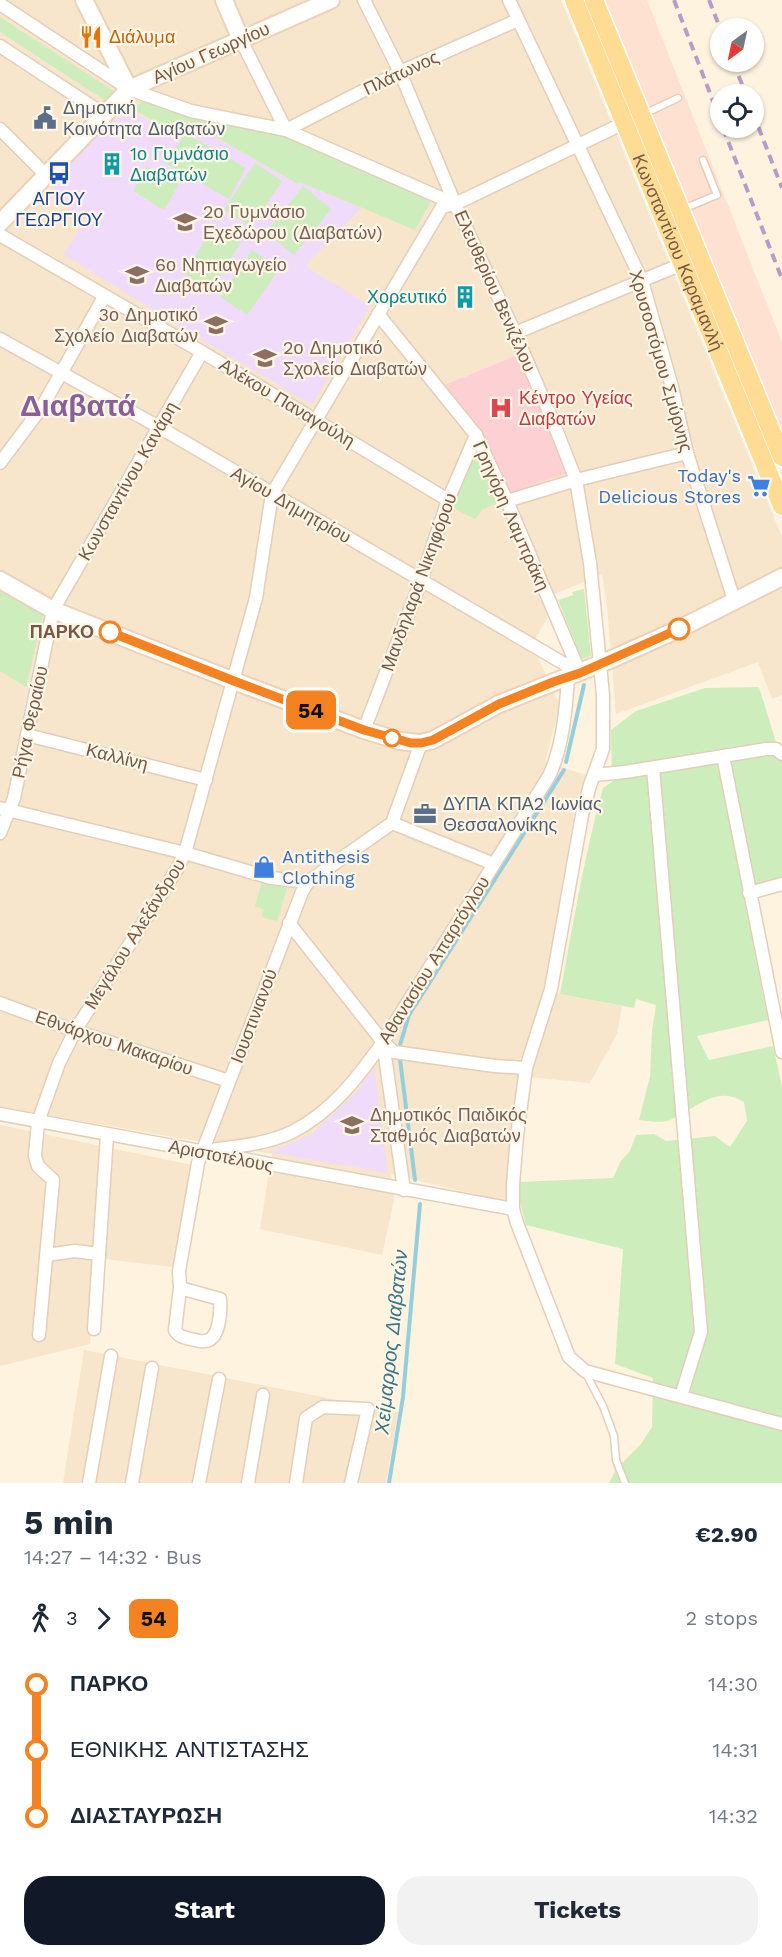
<!DOCTYPE html>
<html lang="en">
<head>
<meta charset="utf-8">
<style>
  :root { --surface:#fff; --page:#f2f2f3; --text:#1f2937; --muted:#747a83; --accent:#111827 }
  body { margin:0; font-family:"Work Sans",sans-serif; background:var(--page); color:var(--text); height:100vh; display:flex; flex-direction:column; font-size:22px; white-space:nowrap }
  * { box-sizing:border-box; margin:0 }
  p { font-size:20px; color:var(--muted) }
  .icon { flex:none; width:33px; height:33px; fill:none; stroke:currentColor; stroke-width:2; stroke-linecap:round; stroke-linejoin:round }
  .map { position:relative; height:1483px; overflow:hidden }
  .details { display:flex; flex-direction:column; background:var(--surface); flex:1 }
  .details>* { flex:none }
  .badge { padding:0 12px; border-radius:9px; font-size:21px; line-height:39px }
  .needle { width:39px; rotate:213deg }
  .tools { position:absolute; left:710px; top:18px; display:grid; gap:12px }
  .tools a { display:grid; place-items:center; width:54px; height:54px; border-radius:50%; background:var(--surface); box-shadow:0 2px 4px #0004; font-size:30px }
  .map>.badge { position:absolute; translate:-50% -50%; box-shadow:0 0 0 3px #fff }
  .legs { display:flex; align-items:center; gap:9px; height:66px; padding:0 24px; font-size:20px }
  .legs p { margin-inline-start:auto }
  .overview { display:flex; align-items:center; justify-content:space-between; height:102px; padding:0 24px }
  h1 { font-size:33px; font-weight:700; line-height:45px }
  .button { display:flex; gap:12px; margin-top:auto; padding:12px 24px }
  .button a { flex:1; height:69px; border-radius:24px; background:var(--accent); color:#fff; font-size:24px; font-weight:700; line-height:69px; text-align:center }
  .button a+a { background:var(--page); color:var(--text) }
  ul { padding:0 24px; list-style:none }
  li { display:flex; align-items:center; gap:21px; height:66px; font-size:22px }
  li i { display:grid; place-items:center; width:9px; height:100%; margin:0 8px; background:currentColor }
  li i::after { content:''; width:15px; height:15px; margin:-8px; border:4px solid; border-radius:50%; background:var(--surface) }
  li p { margin-inline-start:auto }
  li:first-child i { background:linear-gradient(#0000 50%,currentColor 0) }
  li:last-child i { background:linear-gradient(currentColor 50%,#0000 0) }
  .map>svg:first-child { display:block }
</style>
</head>
<body>
<div class="map">
<svg width="782" height="1483" viewBox="0 0 782 1483">
  <rect width="100%" height="100%" fill="#fef3de"/>
  <g fill="#f7e5cc">
    <path d="M0,0H561L782,537V695L772,699L758,662L616,714L607,606L602,574L545,598L551,612L528,651L538,657L560,705L545,762L586,775L574,814L545,991L622,1006L617,1034L590,1083L519,1076L507,1202L391,1174L394,1200L382,1255L260,1229L272,1154L0,1107Z"/>
    <path d="M0,1125L192,1165L174,1267L95,1258L90,1344L0,1366Z"/>
    <path d="M84,1350L398,1412L386,1483H63Z"/>
  </g>
  <path fill="#ffe1d1" d="M603,0H647L782,342V437Z"/>
  <g fill="#f0dbfa">
    <path d="M132,111L178,137L188,122L298,184L300,182L361,208L305,266L370,306L312,405L189,332L63,254L87,219L49,196L62,172L108,123Z"/>
    <path d="M374,1067L388,1173L269,1152L310,1135L356,1093Z"/>
  </g>
  <path fill="#fdd0d3" d="M518,355L567,473L509,493L480,430L445,385Z"/>
  <g fill="#cdedbc">
    <path d="M0,17L115,92L106,101L0,32Z"/>
    <path d="M143,101L284,134L433,198L415,230L300,182L298,184L188,121L178,135L133,109Z"/>
    <path d="M185,133L246,168L229,199L167,164Z"/>
    <path d="M255,163L282,181L251,227L224,210Z"/>
    <path d="M147,166L179,184L164,210L133,191Z"/>
    <path d="M303,186L331,209L294,255L266,233Z"/>
    <path d="M213,225L241,241L213,290L185,275Z"/>
    <path d="M252,250L279,269L247,315L220,297Z"/>
    <path d="M478,452L498,503L483,509L475,519L451,507L472,454Z"/>
    <path d="M3,589L44,612L26,687L0,671V594Z"/>
    <path d="M584,589L591,656L582,659L558,600L573,595L572,592Z"/>
    <path d="M759,687L782,762V881L743,892L768,1020L697,1036L709,1060L773,1046L782,1087V1483H609L616,1469L641,1444L652,1427L653,1378L615,1364L623,1249L526,1225L520,1202L519,1182L613,1178L621,1161L630,1151L636,1135L654,1134L666,1141L715,1136L730,1147L747,1121L744,1102C715,1083 693,1112 667,1121C659,1123 647,1121 639,1120L650,1077L652,1031L656,1005L636,999L634,1008L560,994C573,925 584,856 603,788L612,782L611,730L636,711L705,688Z"/>
    <path d="M262,881L287,888L277,921L262,917L264,909L255,907Z"/>
  </g>
  <g fill="none" stroke-linecap="round" stroke-linejoin="round">
    <g stroke="#96cedc" stroke-width="4">
      <path d="M566,762L584,685"/>
      <path d="M400,1045L409,1015L564,770"/>
      <path d="M400,1059L415,1180"/>
      <path d="M389,1483L403,1397L420,1204"/>
    </g>
    <g stroke="#e3cfb9" stroke-width="9">
      <g id="lane">
        <path d="M644,114L678,98"/>
        <path d="M683,209L717,195L703,160"/>
        <path d="M585,1372L603,1406L614,1436L616,1460L625,1483"/>
      </g>
    </g>
    <g stroke="#e3cfb9" stroke-width="15">
      <g id="street">
        <path d="M364,0L400,72L455,204L515,333L554,424L576,480L590,563L603,695V749L590,785L582,815L551,989L526,1068L517,1136L513,1184V1209L517,1223L569,1357L585,1371L782,1424"/>
        <path d="M509,0L642,281L672,387L687,453L734,600"/>
        <path d="M0,4L129,89L191,111L286,130L455,204"/>
        <path d="M241,40L286,130L400,72L518,20"/>
        <path d="M0,46L105,115"/>
        <path d="M0,129L47,176"/>
        <path d="M0,235L202,352L448,500"/>
        <path d="M378,314L476,435L507,501L580,673"/>
        <path d="M515,333L682,264"/>
        <path d="M0,339L159,427L580,673"/>
        <path d="M0,463L42,407L104,297"/>
        <path d="M507,501L576,480L687,453"/>
        <path d="M364,730L421,581L448,500L476,435"/>
        <path d="M27,735L206,780"/>
        <path d="M723,756L782,1052"/>
        <path d="M653,768L701,1332L681,1396"/>
        <path d="M594,775L625,772L766,749H776L782,754"/>
        <path d="M0,808L185,853L271,878L308,882"/>
        <path d="M392,823L494,864"/>
        <path d="M0,833L14,798L53,610L202,352"/>
        <path d="M749,893L782,884"/>
        <path d="M289,923L383,1042L404,1190"/>
        <path d="M0,1003L75,1031L229,1081"/>
        <path d="M383,1042L394,1052L495,1066L526,1068"/>
        <path d="M0,1114L513,1209"/>
        <path d="M202,1151C231,1147 265,1145 292,1132C332,1112 358,1077 383,1042L549,776C563,746 566,709 568,677"/>
        <path d="M46,1255L75,1251L99,1254"/>
        <path d="M180,1288L220,1299C221,1310 220,1340 205,1341C201,1342 195,1340 191,1339C183,1337 179,1337 175,1330L180,1288L179,1271L198,1163L302,892L308,882L392,823L421,743"/>
        <path d="M94,1329L107,1135"/>
        <path d="M39,1335L53,1180L38,1166L35,1156L38,1122L59,1063L75,1031L177,869L185,853L256,598L272,494L442,207L455,204L624,123"/>
        <path d="M89,1483L111,1356"/>
        <path d="M132,1483L152,1368"/>
        <path d="M199,1483L219,1379"/>
        <path d="M248,1483L263,1395"/>
        <path d="M296,1483L306,1418L323,1407L368,1409L351,1483"/>
      </g>
    </g>
    <g stroke="#ebd2b9" stroke-width="20">
      <g id="secondary">
        <path d="M84,0L129,89"/>
        <path d="M224,0L241,40"/>
        <path d="M0,223L129,89L331,0"/>
        <path d="M0,580L53,610L234,681L364,730L400,741L421,743L433,740L499,704L612,659L679,629L782,577"/>
      </g>
    </g>
    <g stroke="#fff" stroke-width="21">
      <g id="primary">
        <path id="s1" d="M574,0L782,506"/>
        <path d="M594,0L782,457"/>
      </g>
    </g>
    <use href="#lane" stroke="#fff" stroke-width="6"/>
    <use href="#street" stroke="#fff" stroke-width="12"/>
    <use href="#secondary" stroke="#fff" stroke-width="16"/>
    <use href="#primary" stroke="#ffdc94" stroke-width="18"/>
    <g stroke="#b69dc8" stroke-width="4" stroke-dasharray="9 6" stroke-linecap="butt">
      <path d="M674,0L720,119"/>
      <path d="M709,0L720,28"/>
      <path d="M733,62L746,94"/>
      <path d="M753,113L782,188"/>
      <path d="M723,128L782,279"/>
    </g>
  </g>
  <g fill="none" stroke-linecap="round" stroke-linejoin="round">
    <g stroke="#fff" stroke-width="14">
      <path id="line-1" d="M110,632L234,681L364,730L411,743H421L433,740L499,704L553,682L580,673L679,629"/>
    </g>
    <use href="#line-1" stroke="#f58220" stroke-width="9"/>
  </g>
  <defs>
    <g id="restaurant-bare" transform="scale(1.8)"><path d="M-5-6h1v4h1v-4h1v4h1v-4h1v5L-1.5 .5V6h-2V.5L-5-1ZM5-6V6H3V1.5H1.5Q1.5-4 5-6Z" fill="#e8710a" stroke="#fff6e6" stroke-width="2.5" paint-order="stroke"/></g>
    <g id="civic-bare" transform="scale(1.8)"><path d="M-.6-6.5H3V-4.5H.6V-3L4-1V1h2V6H-6V1h2V-1L-.6-3ZM-1.2 2.5V6h2.4V2.5Z" fill="#5c6f8a" stroke="#fff6e6" stroke-width="2.5" paint-order="stroke"/></g>
    <g id="building-bare" transform="scale(1.8)"><path d="M-4-6H4V6H1V3H-1V6H-4ZM-2.5-4.3h1.7v1.8h-1.7ZM.8-4.3h1.7v1.8H.8ZM-2.5-1h1.7V.8h-1.7ZM.8-1h1.7V.8H.8Z" fill="#0f9aa8" stroke="#fff6e6" stroke-width="2.5" paint-order="stroke"/></g>
    <g id="bus-bare" transform="scale(1.8)"><path d="M-5-6H5V4H4V6H2V4H-2V6H-4V4H-5ZM-3.5-4V0h7V-4ZM-3.5 1.2v1.5H-2V1.2ZM2 1.2v1.5H3.5V1.2Z" fill="#1a4fb4" stroke="#fff6e6" stroke-width="2.5" paint-order="stroke"/></g>
    <g id="school-bare" transform="scale(1.8)"><path d="M0-5L7-2L0 1L-7-2ZM-4 1L0 2.5L4 1V4Q0 6-4 4Z" fill="#8d6e63" stroke="#fff6e6" stroke-width="2.5" paint-order="stroke"/></g>
    <g id="hospital-bare" transform="scale(1.8)"><path d="M-5-5h3v3.5h4V-5h3V5h-3V1.5h-4V5h-3Z" fill="#e0444e" stroke="#fff6e6" stroke-width="2.5" paint-order="stroke"/></g>
    <g id="supermarket-bare" transform="scale(1.8)"><path d="M-6-5.5h2.5l.6 2H6L4.5 2H-2.5L-4.4-4H-6ZM-1.5 3.2a1.3 1.3 0 1 0 .1 0ZM3 3.2a1.3 1.3 0 1 0 .1 0Z" fill="#3f7fe0" stroke="#fff6e6" stroke-width="2.5" paint-order="stroke"/></g>
    <g id="office-bare" transform="scale(1.8)"><path d="M-6-3h4V-5.5h4V-3h4V5H-6ZM-1-4.5V-3h2v-1.5ZM-6 0V1H6V0Z" fill="#5c6f8a" stroke="#fff6e6" stroke-width="2.5" paint-order="stroke"/></g>
    <g id="shop-bare" transform="scale(1.8)"><path d="M-5-2.5h2.3a2.7 3.5 0 0 1 5.4 0H5L5.5 6h-11ZM-1.5-2.5h3a1.5 2.3 0 0 0-3 0Z" fill="#3f7fe0" stroke="#fff6e6" stroke-width="2.5" paint-order="stroke"/></g>
  </defs>
  <g fill-rule="evenodd">
    <use href="#restaurant-bare" x="91" y="37"/>
    <use href="#civic-bare" x="45" y="118"/>
    <use href="#building-bare" x="112" y="164"/>
    <use href="#bus-bare" x="59" y="173"/>
    <use href="#school-bare" x="185" y="222"/>
    <use href="#school-bare" x="137" y="275"/>
    <use href="#building-bare" x="465" y="297"/>
    <use href="#school-bare" x="216" y="325"/>
    <use href="#school-bare" x="265" y="358"/>
    <use href="#hospital-bare" x="501" y="408"/>
    <use href="#supermarket-bare" x="759" y="486"/>
    <use href="#office-bare" x="425" y="814"/>
    <use href="#shop-bare" x="264" y="867"/>
    <use href="#school-bare" x="352" y="1125"/>
  </g>
  <g fill="#fff" stroke="#f58220" stroke-width="3">
    <circle cx="679" cy="629" r="10"/>
    <circle cx="110" cy="632" r="10"/>
    <circle cx="392" cy="738" r="8"/>
  </g>
  <g text-anchor="middle" stroke-width="4.5" stroke-linejoin="round" paint-order="stroke">
    <g font-size="18" fill="#c56008" stroke="#fff6e6" text-anchor="start">
      <text x="109" y="43">Διάλυμα</text>
    </g>
    <g font-size="18" fill="#765844" stroke="#fff6e6">
      <text transform="translate(211 53) rotate(-24)" y="6">Αγίου Γεωργίου</text>
      <text transform="translate(401 73) rotate(-25)" y="6">Πλάτωνος</text>
      <text dy="6" stroke="none"><textPath href="#s1" startOffset="273">Κωνσταντίνου Καραμανλή</textPath></text>
      <text transform="translate(495 291) rotate(66)" y="6">Ελευθερίου Βενιζέλου</text>
      <text transform="translate(661 361) rotate(74)" y="6">Χρυσοστόμου Σμύρνης</text>
      <text transform="translate(287 403) rotate(31)" y="6">Αλέκου Παναγούλη</text>
      <text transform="translate(128 481) rotate(-60)" y="6">Κωνσταντίνου Κανάρη</text>
      <text transform="translate(291 505) rotate(30)" y="6">Αγίου Δημητρίου</text>
      <text transform="translate(511 516) rotate(66)" y="6">Γρηγόρη Λαμπράκη</text>
      <text transform="translate(419 582) rotate(-70)" y="6">Μανδηλαρά Νικηφόρου</text>
      <text transform="translate(30 722) rotate(-78)" y="6">Ρήγα Φεραίου</text>
      <text transform="translate(117 757) rotate(14)" y="6">Καλλίνη</text>
      <text transform="translate(135 934) rotate(-58)" y="6">Μεγάλου Αλεξάνδρου</text>
      <text transform="translate(434 960) rotate(-58)" y="6">Αθανασίου Απαρτόγλου</text>
      <text transform="translate(254 1016) rotate(-69)" y="6">Ιουστινιανού</text>
      <text transform="translate(114 1043) rotate(19)" y="6">Εθνάρχου Μακαρίου</text>
      <text transform="translate(221 1156) rotate(11)" y="6">Αριστοτέλους</text>
    </g>
    <g font-size="18" fill="#4e5e75" stroke="#fff6e6" text-anchor="start">
      <text x="63" y="114">Δημοτική<tspan x="63" dy="21">Κοινότητα Διαβατών</tspan></text>
      <text x="443" y="810">ΔΥΠΑ ΚΠΑ2 Ιωνίας<tspan x="443" dy="21">Θεσσαλονίκης</tspan></text>
    </g>
    <g font-size="18" fill="#0d838f" stroke="#fff6e6" text-anchor="start">
      <text x="130" y="160">1ο Γυμνάσιο<tspan x="130" dy="21">Διαβατών</tspan></text>
      <text x="447" y="303" text-anchor="end">Χορευτικό</text>
    </g>
    <g font-size="18" fill="#164399" stroke="#fff6e6">
      <text x="59" y="205">ΑΓΙΟΥ<tspan x="59" dy="21">ΓΕΩΡΓΙΟΥ</tspan></text>
    </g>
    <g font-size="18" fill="#785e54" stroke="#fff6e6" text-anchor="start">
      <text x="203" y="218">2ο Γυμνάσιο<tspan x="203" dy="21">Εχεδώρου (Διαβατών)</tspan></text>
      <text x="155" y="271">6ο Νηπιαγωγείο<tspan x="155" dy="21">Διαβατών</tspan></text>
      <text x="198" y="321" text-anchor="end">3ο Δημοτικό<tspan x="198" dy="21">Σχολείο Διαβατών</tspan></text>
      <text x="283" y="354">2ο Δημοτικό<tspan x="283" dy="21">Σχολείο Διαβατών</tspan></text>
      <text x="370" y="1121">Δημοτικός Παιδικός<tspan x="370" dy="21">Σταθμός Διαβατών</tspan></text>
    </g>
    <g font-size="18" fill="#be3a42" stroke="#fff6e6" text-anchor="start">
      <text x="519" y="404">Κέντρο Υγείας<tspan x="519" dy="21">Διαβατών</tspan></text>
    </g>
    <g font-size="18" fill="#366cbe" stroke="#fff6e6" text-anchor="end">
      <text x="741" y="482">Today's<tspan x="741" dy="21">Delicious Stores</tspan></text>
      <text x="282" y="863" text-anchor="start">Antithesis<tspan x="282" dy="21">Clothing</tspan></text>
    </g>
    <g font-size="18" font-weight="bold" fill="#765844" stroke="#fff6e6" text-anchor="end">
      <text x="94" y="638">ΠΑΡΚΟ</text>
    </g>
    <g font-size="20" font-style="italic" fill="#397585" stroke="#fff6e6">
      <text transform="translate(391 1342) rotate(-84)" y="7">Χείμαρρος Διαβατών</text>
    </g>
    <g font-size="30" font-weight="bold" fill="#895f9b" stroke="#fff6e6">
      <text x="78" y="416">Διαβατά</text>
    </g>
  </g>
</svg>
<div class="tools">
<a><svg class="needle" viewBox="-14 -14 28 28"><path d="M0-13l5 13h-10z" fill="#e53935"/><path d="M0 13l5-13h-10z" fill="#747a83"/></svg></a>
<a><svg class="icon" aria-label="locate" viewBox="0 0 24 24"><circle cx="12" cy="12" r="6"/><path d="M12 2v4M12 18v4M2 12h4M18 12h4"/></svg></a>
</div>
<b class="badge" style="left:311px;top:710px;background:#f58220;color:#111">54</b>
</div>
<section class="details">
<div class="overview"><div><h1>5 min</h1><p>14:27 – 14:32 · Bus</p></div><b>€2.90</b></div>
<div class="legs"><svg class="icon" aria-label="walk" viewBox="0 0 24 24"><circle cx="13" cy="4" r="2"/><path d="M13 8l-2 6 4 7M11 14l-3 7M7 12l3-4h3l4 4"/></svg>3<svg class="icon" aria-label="forward" viewBox="0 0 24 24"><path d="M9 5l7 7-7 7"/></svg><b class="badge" style="background:#f58220;color:#111">54</b><p>2 stops</p></div>
<ul>
<li><i style="color:#f58220"></i><b>ΠΑΡΚΟ</b><p>14:30</p></li>
<li><i style="color:#f58220"></i><span>ΕΘΝΙΚΗΣ ΑΝΤΙΣΤΑΣΗΣ</span><p>14:31</p></li>
<li><i style="color:#f58220"></i><b>ΔΙΑΣΤΑΥΡΩΣΗ</b><p>14:32</p></li>
</ul>
<div class="button"><a>Start</a><a>Tickets</a></div>
</section>
</body>
</html>
